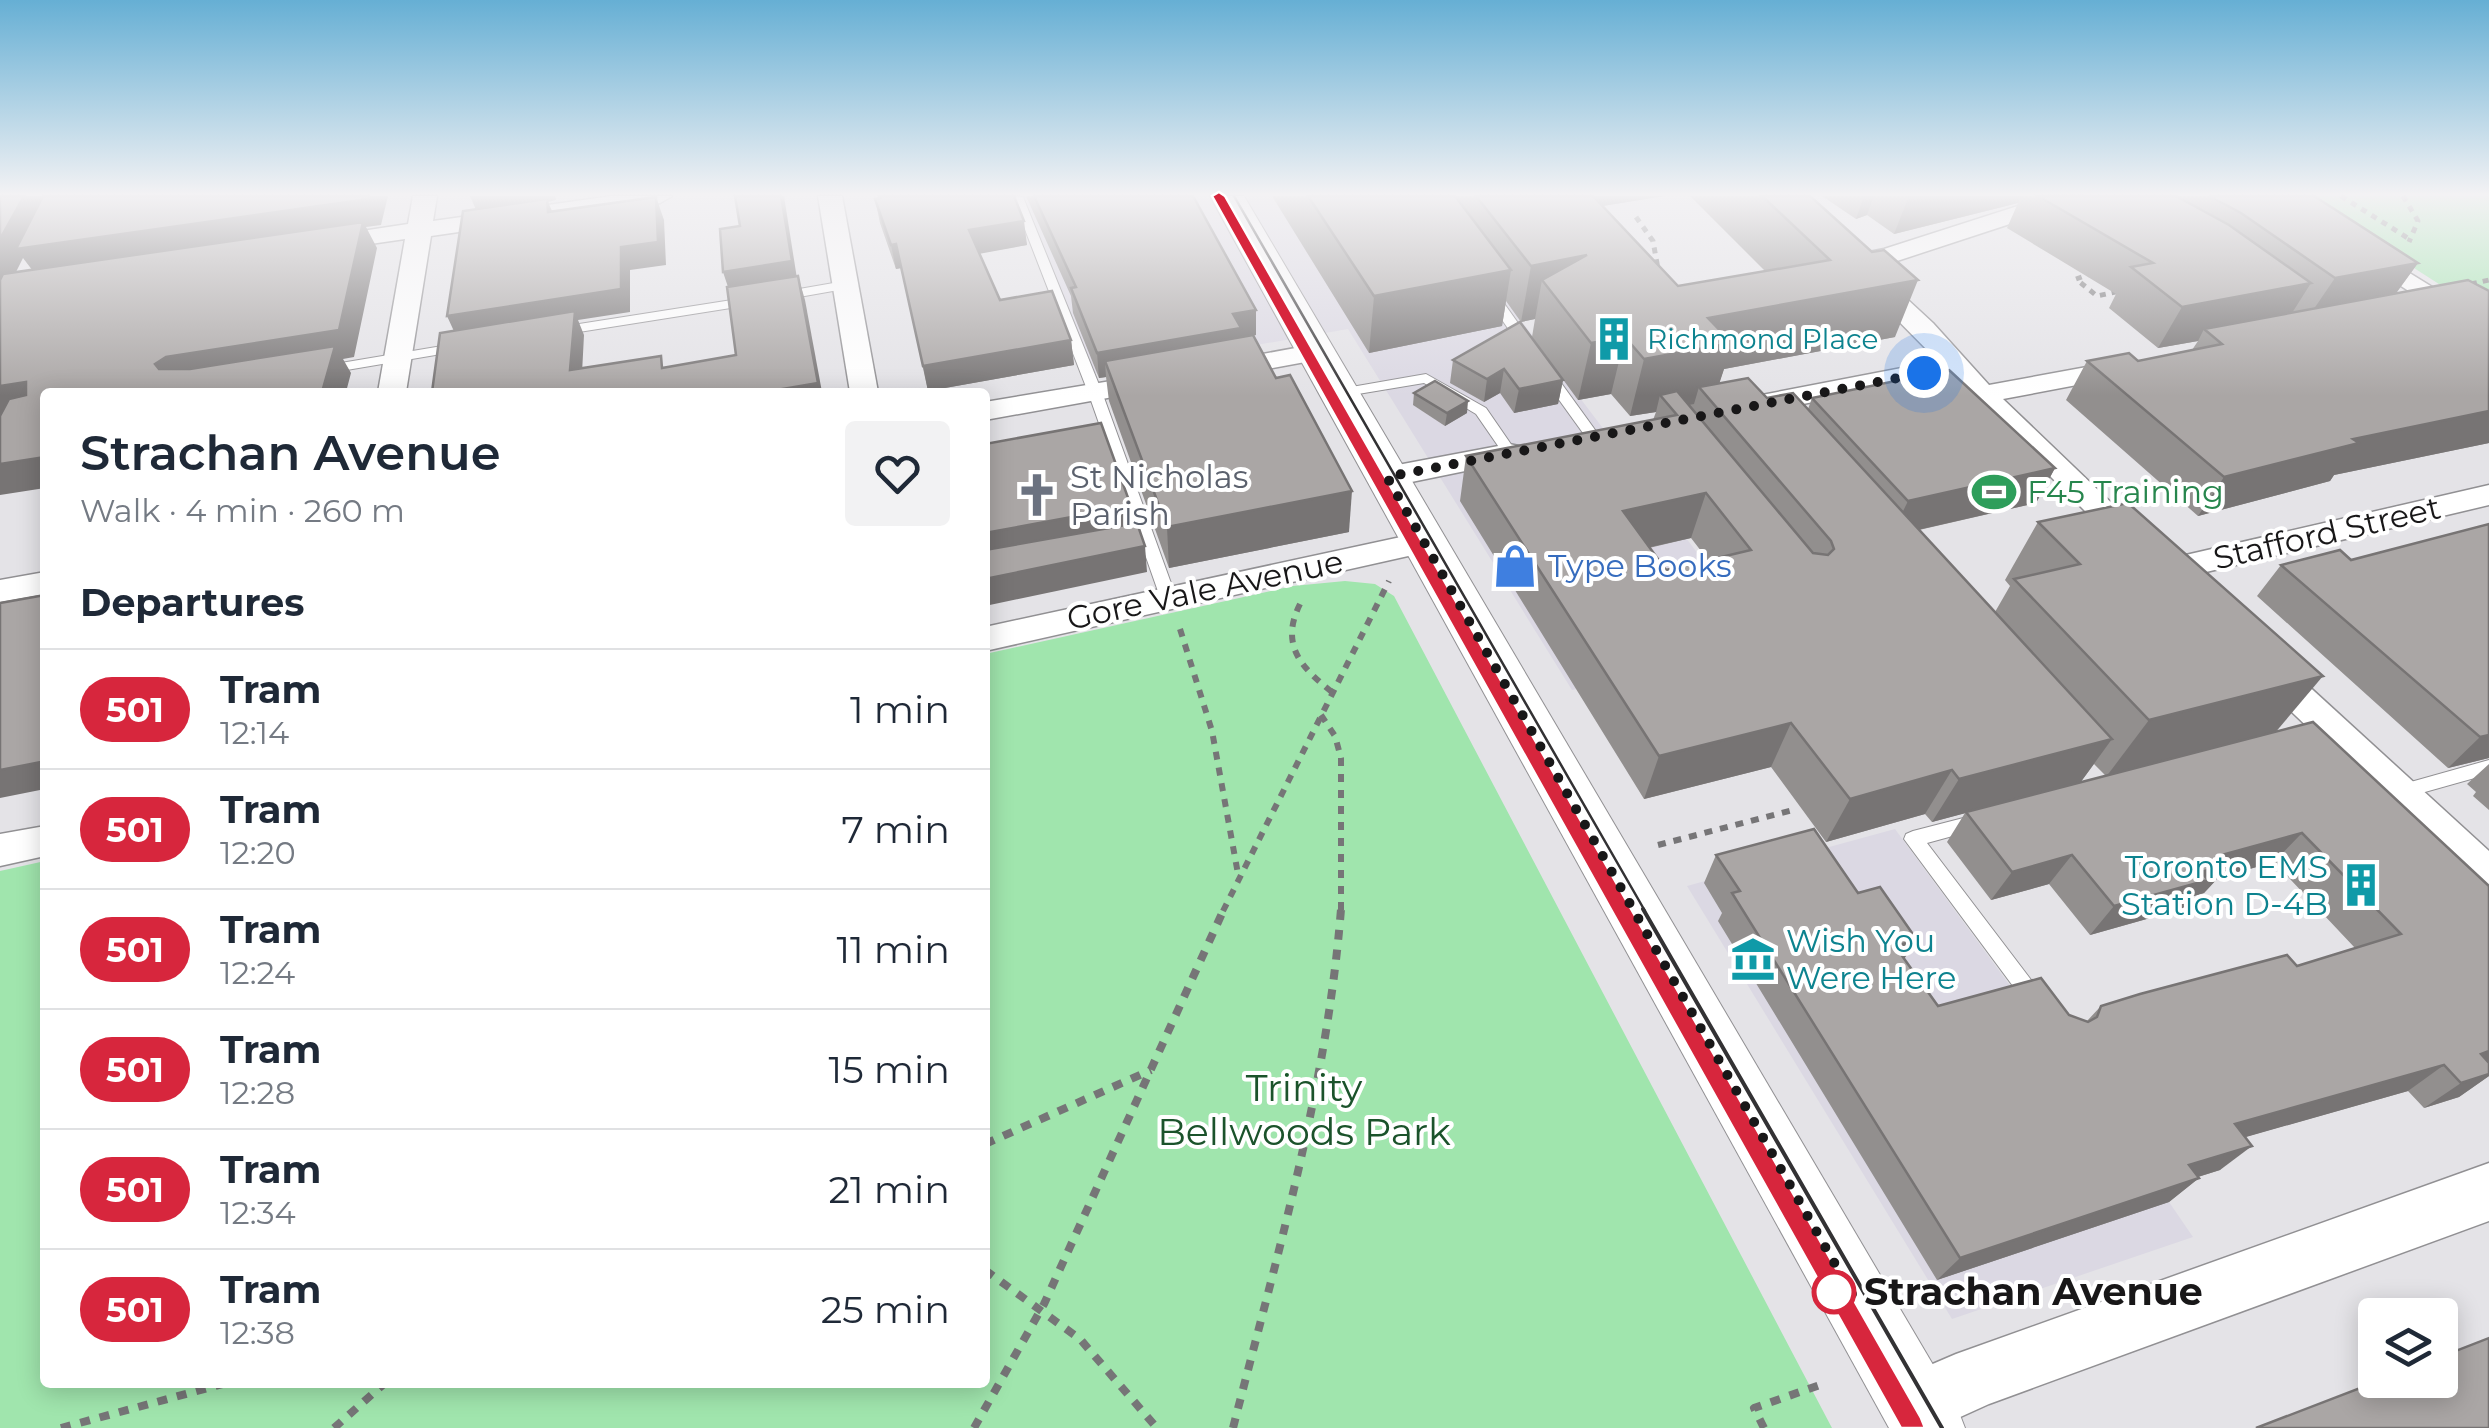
<!DOCTYPE html>
<html lang="en">
<head>
<meta charset="utf-8">
<style>
  :root { --surface:#fff; --page:#f2f2f3; --text:#1f2937; --muted:#747a83; --line:#e0e1e3 }
  body { margin:0; font-family:Montserrat,sans-serif; background:var(--page); color:var(--text); height:100vh; display:flex; flex-direction:column; font-size:38px; white-space:nowrap }
  * { box-sizing:border-box; margin:0 }
  p { font-size:32px; color:var(--muted) }
  .icon { flex:none; width:55px; height:55px; fill:none; stroke:currentColor; stroke-width:2; stroke-linecap:round; stroke-linejoin:round }
  .map { position:relative; flex:1; overflow:hidden }
  .sheet { position:absolute; left:40px; top:388px; width:950px; height:1000px; display:flex; flex-direction:column; background:var(--surface); border-radius:10px; box-shadow:0 5px 25px #0003 }
  .sheet>* { flex:none }
  .badge { padding:0 20px; border-radius:32px; font-size:35px; line-height:65px }
  .fabs { position:absolute; left:2358px; top:1298px; display:grid; gap:20px }
  .fabs a { display:grid; place-items:center; width:100px; height:100px; border-radius:10px; background:var(--surface); box-shadow:0 5px 25px #0003; font-size:50px }
  .you { position:absolute; width:50px; height:50px; margin:-25px; border:8px solid #fff; border-radius:50%; background:#1a73e8; box-shadow:0 0 0 15px #1a73e833 }
  .map>.badge { position:absolute; translate:-50% -50%; box-shadow:0 0 0 5px #fff }
  h2 { padding:0 40px; font-size:38px; line-height:90px }
  .round { display:grid; place-items:center; flex:none; width:105px; height:105px; border-radius:10px; background:var(--page) }
  .summary { display:flex; align-items:center; justify-content:space-between; height:170px; padding:0 40px }
  h1 { font-size:48px; font-weight:600; line-height:75px }
  ul { padding:0; list-style:none }
  li { display:flex; align-items:center; gap:30px; height:120px; padding:0 40px; border-top:2px solid var(--line) }
  li div { flex:1 }
  li b { display:block; font-size:38px }
  li em { font-style:normal }
  li .badge { min-width:110px; font-weight:700; text-align:center }
  .map>svg:first-child { display:block }
</style>
</head>
<body>
<div class="map">
<svg width="2489" height="1428" viewBox="0 0 2489 1428">
  <rect width="100%" height="100%" fill="#e4e3e7"/>
  <g fill="#dbd8e3">
    <path d="M1025,196H1427L1767,645L1572,690L1348,329L1091,374Z"/>
    <path d="M1895,829L2169,1202L2193,1237L1952,1319L1687,886Z"/>
  </g>
  <g fill="#a0e5ad">
    <path d="M2302,196H2489V289L2456,295Z"/>
    <path d="M1345,581L1375,584L1394,596L1832,1428H0V871L45,861V1382H985V654L1293,586Z"/>
  </g>
  <g fill="none" stroke-linecap="round" stroke-linejoin="round">
    <g stroke="#919093" stroke-width="2">
      <g id="service">
        <path d="M1012,196L1023,197L1102,392L1176,597L1174,601L1168,603L1160,597L1088,392Z"/>
        <path d="M845,281L850,282V288L782,300L776,296L782,292Z"/>
        <path d="M1491,291L1496,292L1530,340V346H1520L1485,295Z"/>
        <path d="M751,297L757,301L756,304L560,335L553,331L560,327Z"/>
        <path d="M460,343L465,344V350L323,374L316,370L323,366Z"/>
        <path d="M1546,368L1551,369L1598,434V440H1588L1539,372Z"/>
        <path d="M1426,374L1486,408L1517,453L1515,456H1505L1476,414L1424,383L1340,397L1333,393L1340,389Z"/>
        <path d="M2489,760V774L2400,799L2394,797L2391,792L2394,787L2400,785Z"/>
        <path d="M1975,815L1982,818L1984,823L1982,828L1927,843L2041,993L2044,999L2041,1005L2034,1008L2027,1005L1904,839L1906,834L1913,831Z"/>
      </g>
    </g>
    <g stroke="#919093" stroke-width="3">
      <g id="minor">
        <path d="M413,196H437L433,221L612,196H672L660,203L431,236L406,392H378L405,239L322,251L310,244L322,237L408,224Z"/>
        <path d="M818,196H842L878,392H850Z"/>
        <path d="M2049,196H2084L2080,201L1897,261L1853,270L1840,262L1844,257L1884,249Z"/>
        <path d="M2369,248L2489,322V342L2360,260L2357,255L2360,250Z"/>
        <path d="M1871,271L1880,274L1933,323L1989,385L2125,360L2135,362L2139,368L2135,374L2003,399L2146,536L2151,543L2146,550H2124L1950,376L1751,414L1741,411L1737,405L1741,399L1938,361L1862,284L1858,279L1862,274Z"/>
        <path d="M1317,344L1331,352L1327,358L1219,378L1205,370L1219,362Z"/>
        <path d="M1153,374L1163,376L1167,382L1163,388L985,420V402Z"/>
        <path d="M1509,444L1519,446L1524,453L1519,460L1387,487L1372,477L1387,467Z"/>
        <path d="M2489,485V505L2164,582L2153,579L2148,571L2153,563L2164,560Z"/>
        <path d="M1424,532L1435,536L1440,543L1435,550L985,651V627Z"/>
        <path d="M45,572V594L0,602V580Z"/>
        <path d="M2267,656L2279,659L2489,851V891L2475,886L2255,677L2250,668L2255,659Z"/>
        <path d="M45,826V856L0,866V834Z"/>
      </g>
    </g>
    <g stroke="#919093" stroke-width="3">
      <path id="tertiary" d="M2489,1163V1221L1989,1404L1936,1428L1893,1427L1884,1404L1893,1381L1956,1354Z"/>
    </g>
    <g stroke="#919093" stroke-width="2">
      <path id="secondary" d="M1210,196H1244L1955,1402L1965,1428H1889Z"/>
    </g>
    <g stroke="#767577" stroke-width="5" stroke-dasharray="6 6" stroke-linecap="butt">
      <path d="M2341,196L2411,240"/>
      <path d="M2403,196L2418,221L2409,242"/>
      <path d="M1636,217L1653,241L1658,269"/>
      <path d="M2093,273L2076,279L2097,296L2120,291"/>
      <path d="M2471,284L2489,280"/>
    </g>
    <g stroke="#767577" stroke-width="6" stroke-dasharray="8 8" stroke-linecap="butt">
      <path d="M1300,604C1280,644 1300,667 1332,692"/>
      <path d="M1180,629L1212,731L1238,874"/>
      <path d="M1321,715L1335,736L1341,758V911"/>
      <path d="M1658,845L1797,809"/>
      <path d="M1223,911L1389,581"/>
    </g>
    <g stroke="#767577" stroke-width="8" stroke-dasharray="10 10" stroke-linecap="butt">
      <path d="M985,1144L1151,1070"/>
      <path d="M985,1270L1080,1339L1157,1428"/>
      <path d="M61,1428L230,1382"/>
      <path d="M334,1428L386,1382"/>
      <path d="M974,1428L1044,1304L1224,909"/>
      <path d="M1233,1428C1277,1256 1327,1086 1341,909"/>
      <path d="M1764,1428L1754,1408L1820,1385"/>
    </g>
    <use href="#service" fill="#fff" fill-rule="evenodd"/>
    <use href="#minor" fill="#fff" fill-rule="evenodd"/>
    <use href="#tertiary" fill="#fff" fill-rule="evenodd"/>
    <use href="#secondary" fill="#fff" fill-rule="evenodd"/>
    <g stroke="#333234" stroke-width="2.5">
      <path d="M1234,196L1645,911"/>
      <path d="M1295,331L1621,911"/>
    </g>
    <g stroke="#333234" stroke-width="4">
      <path d="M1619,909L1911,1428"/>
      <path d="M1643,909L1942,1428"/>
    </g>
  </g>
  <g fill="#928f8e" fill-rule="evenodd">
    <path d="M878,196H1014L1027,245L980,253L1000,300L1071,340L1074,365L928,391L901,268L896,269L880,223L875,199L879,198Z"/>
    <path d="M1026,196H1193L1256,335L1241,338L1349,532L1169,568L1109,401L1106,377L1099,378L1073,313L1071,296Z"/>
    <path d="M1272,196H1664L1603,206L1678,286L1765,271L1690,196H1810L1895,337L1724,369L1719,383L1808,409L1812,398L2055,468L2036,503L1919,530L1995,612L2010,586L2005,580L2038,522L2275,732L2489,886V1076L2459,1097L2424,1108L2408,1091L2245,1137L2220,1170L2198,1177L2199,1178L2169,1202L1937,1280L1718,921L1722,913L1704,883L1716,855L1858,893L1917,940L1904,958L1938,1006L2069,1015L2087,1021L2101,1006L2297,966L2355,948L2274,862L2218,878L2204,893L2194,896L2182,909L2090,935L2049,884L1991,900L1947,842L1965,813L1932,822L1925,814L1826,842L1771,767L1644,799L1460,501L1466,456L1653,420L1656,412L1630,416L1611,394L1578,400L1532,337L1535,319L1521,322L1506,301L1502,326L1369,353ZM1691,538L1708,560L1666,570L1649,548ZM2094,764L2106,776L2080,783Z"/>
    <path d="M1822,196H2314L2418,263L2396,293L2489,291V443L2334,475L2330,481L2198,516L2066,400L2087,361H2138L2192,350L2198,341L2158,348L2109,308L2116,294L2007,228L2018,203L1894,234L1867,215L1856,219Z"/>
    <path d="M1453,360L1563,380L1558,404L1514,413L1500,393L1484,402L1450,383Z"/>
    <path d="M1414,393L1467,413L1445,426L1413,405Z"/>
    <path d="M2489,524V758L2448,768L2257,596L2281,565L2351,560Z"/>
    <path d="M2489,764V810L2473,796L2476,792L2467,784Z"/>
  </g>
  <g fill="#777474">
    <path d="M24,196H388L381,225L366,227L377,248L354,357L343,359L351,373L346,392L174,391L36,275L23,258L13,278L0,283V239Z"/>
    <path d="M470,196H555L556,200L548,202L557,222L477,212Z"/>
    <path d="M781,196H784L798,285L731,296L723,272Z"/>
    <path d="M1562,196H1664L1602,206Z"/>
    <path d="M1864,196H1874L1867,215L1856,219Z"/>
    <path d="M1909,196H2022L2018,203L1894,234Z"/>
    <path d="M656,197L664,220L666,265L630,270V312L578,320L584,335L581,392L458,340L447,316L621,247Z"/>
    <path d="M1024,221L1027,245L973,255L969,230Z"/>
    <path d="M896,244L901,268L896,269L891,245Z"/>
    <path d="M1587,255L1542,280L1535,319L1521,322L1531,266Z"/>
    <path d="M2418,263L2389,303L2307,319L2335,278Z"/>
    <path d="M1511,270L1502,326L1369,353L1374,296Z"/>
    <path d="M798,276L805,300L822,392H765Z"/>
    <path d="M1918,280L1895,337L1724,369L1714,400L1699,387L1694,404L1672,408L1660,395L1656,412L1630,416L1644,359L1708,318Z"/>
    <path d="M2311,283L2285,324L2204,329L2198,341L2158,348L2182,307Z"/>
    <path d="M1256,310V335L1105,361L1106,377L1099,378L1097,353L1233,314Z"/>
    <path d="M1625,337L1611,394L1578,400L1591,343Z"/>
    <path d="M1071,340L1074,365L928,391L923,366Z"/>
    <path d="M1504,369L1500,393L1484,402L1487,379Z"/>
    <path d="M1563,380L1558,404L1514,413L1519,389Z"/>
    <path d="M26,382L45,406L0,416V386Z"/>
    <path d="M1468,401L1467,413L1445,426L1447,413Z"/>
    <path d="M2489,411V443L2334,475L2330,481L2198,516L2224,477L2353,439Z"/>
    <path d="M45,457V488L0,495V464Z"/>
    <path d="M2055,468L2036,503L1891,536L1908,501Z"/>
    <path d="M1352,491L1349,532L1169,568L1167,527Z"/>
    <path d="M1706,493L1691,538L1610,556L1623,511Z"/>
    <path d="M1131,506L1133,531L985,559V533Z"/>
    <path d="M1145,546L1147,572L985,606V579Z"/>
    <path d="M2323,676L2274,734L2106,777L2149,720Z"/>
    <path d="M1791,723L1771,767L1644,799L1659,756Z"/>
    <path d="M2489,735V758L2448,768L2480,737Z"/>
    <path d="M2112,739L2080,783L1932,822L1959,779Z"/>
    <path d="M45,751V789L0,798V770Z"/>
    <path d="M1952,770L1925,814L1826,842L1850,799Z"/>
    <path d="M2302,833L2274,862L2218,878L2204,893L2194,896L2182,909L2090,935L2114,906L2201,872L2222,855Z"/>
    <path d="M2072,855L2049,884L1991,900L2012,872Z"/>
    <path d="M1917,940L1898,968L1895,946Z"/>
    <path d="M2489,1051V1064L2481,1054Z"/>
    <path d="M2444,1065L2408,1091L2204,1149L2235,1124Z"/>
    <path d="M2489,1074V1076L2459,1097L2424,1108L2461,1083Z"/>
    <path d="M2252,1146L2220,1170L2159,1189L2189,1165Z"/>
    <path d="M2199,1178L2169,1202L1937,1280L1960,1258Z"/>
  </g>
  <g fill="#aaa6a5" stroke="#777474" stroke-width="2.5" fill-rule="evenodd">
    <path d="M0,196H24L0,239Z"/>
    <path d="M43,196H369L368,199L16,249Z"/>
    <path d="M735,196H781L792,261L723,272L720,229L740,226Z"/>
    <path d="M879,196H1014L1024,221L969,230L1000,300L1052,291L1071,340L923,366L896,244L891,245L875,199L880,198Z"/>
    <path d="M1034,196H1193L1256,310L1233,314L1241,328L1097,353L1071,288L1076,287Z"/>
    <path d="M1308,196H1455L1511,270L1374,296Z"/>
    <path d="M1476,196H1593L1678,286L1830,260L1762,196H1810L1872,252L1884,250L1918,280L1708,318L1732,343L1644,359L1625,337L1591,343L1542,280L1587,255L1531,266Z"/>
    <path d="M2038,196H2176L2229,225L2311,283L2182,307L2131,267L2153,263Z"/>
    <path d="M2209,196H2314L2418,263L2335,278L2241,213Z"/>
    <path d="M656,197L658,242L621,247V289L447,316L463,211L547,199L548,212Z"/>
    <path d="M363,222L339,330L166,357L155,364L159,369H190L335,346L322,392H45V457L0,464V416L9,399L26,395V382L0,386V280L3,274Z"/>
    <path d="M798,276L818,383L765,392H432L440,333L575,311L570,370L661,356L662,368L736,355L727,287Z"/>
    <path d="M2468,280L2489,291V411L2353,439L2359,443L2224,477L2087,361L2129,353L2138,361L2222,344L2204,329Z"/>
    <path d="M1520,322L1563,380L1519,389L1504,369L1487,379L1453,360Z"/>
    <path d="M1253,335L1276,378L1290,375L1352,491L1167,527L1105,361Z"/>
    <path d="M1949,370L2055,468L1908,501L1812,398Z"/>
    <path d="M1748,378L1767,398L1793,393L2112,739L1959,779L1952,770L1850,799L1791,723L1659,756L1466,456L1677,415L1660,395L1677,391L1813,553L1828,555L1834,549L1831,541L1699,387ZM1706,493L1751,550L1666,570L1623,511Z"/>
    <path d="M1435,381L1468,401L1447,413L1414,393Z"/>
    <path d="M1101,423L1131,506L985,533V444Z"/>
    <path d="M2128,503L2323,676L2149,720L2014,579L2080,564L2038,522Z"/>
    <path d="M1137,523L1145,546L985,579V550Z"/>
    <path d="M2489,524V735L2480,737L2281,565L2340,550L2351,560Z"/>
    <path d="M45,595V751L41,762L0,770V603Z"/>
    <path d="M2313,722L2489,886V1051L2481,1054L2489,1063V1074L2461,1083L2444,1065L2235,1124L2252,1146L2189,1165L2199,1178L1960,1258L1732,893L1740,891L1716,855L1814,829L1858,893L1880,887L1917,940L1895,946L1938,1006L2041,978L2069,1015L2088,1022L2097,1017L2101,1006L2140,994L2287,955L2297,966L2401,934L2302,833L2222,855L2230,864L2201,872L2208,880L2114,906L2072,855L2012,872L1966,812Z"/>
    <path d="M2489,1338V1428H2256L2381,1380H2440V1357Z"/>
  </g>
  <linearGradient id="sky" x2="0" y2="1"><stop stop-color="#66afd4"/><stop offset="0.49" stop-color="#f3f2f4"/><stop offset="1" stop-color="#f3f2f4" stop-opacity="0"/></linearGradient>
  <rect width="2489" height="396" fill="url(#sky)"/>
  <path fill="#d7263d" stroke="#fff" stroke-width="2.5" d="M1219,192L1225,196L1921,1418L1925,1428H1901L1212,196Z"/>
  <g fill="none" stroke-linecap="round" stroke-linejoin="round">
    <path stroke="#181718" stroke-width="10" stroke-dasharray="0 18" d="M1834,1292L1852,1294L1387,477L1924,373"/>
  </g>
  <defs>
    <g id="building-bare" transform="scale(3.45)"><path d="M-4-6H4V6H1V3H-1V6H-4ZM-2.5-4.3h1.7v1.8h-1.7ZM.8-4.3h1.7v1.8H.8ZM-2.5-1h1.7V.8h-1.7ZM.8-1h1.7V.8H.8Z" fill="#0f9aa8" stroke="#fff" stroke-width="2.5" paint-order="stroke"/></g>
    <g id="stadium-bare" transform="scale(3.45)"><path d="M0-5a6.5 5 0 1 0 0 10a6.5 5 0 1 0 0-10ZM-3.5-1.8h7v3.6h-7Z" fill="#2e9e5b" stroke="#fff" stroke-width="2.5" paint-order="stroke"/></g>
    <g id="church-bare" transform="scale(3.45)"><path d="M-1.2-6h2.4v3.5h3.3v2.4h-3.3V6h-2.4V-.1h-3.3v-2.4h3.3Z" fill="#6b7280" stroke="#fff" stroke-width="2.5" paint-order="stroke"/></g>
    <g id="shop-bare" transform="scale(3.45)"><path d="M-5-2.5h2.3a2.7 3.5 0 0 1 5.4 0H5L5.5 6h-11ZM-1.5-2.5h3a1.5 2.3 0 0 0-3 0Z" fill="#3f7fe0" stroke="#fff" stroke-width="2.5" paint-order="stroke"/></g>
    <g id="museum-bare" transform="scale(3.45)"><path d="M0-6L6-3V-2H-6V-3ZM-5-1h2V3h-2ZM-1-1h2V3h-2ZM3-1h2V3H3ZM-6 4H6V6H-6Z" fill="#0f9aa8" stroke="#fff" stroke-width="2.5" paint-order="stroke"/></g>
  </defs>
  <g fill-rule="evenodd">
    <use href="#building-bare" x="1614" y="339"/>
    <use href="#stadium-bare" x="1994" y="492"/>
    <use href="#church-bare" x="1037" y="495"/>
    <use href="#shop-bare" x="1515" y="566"/>
    <use href="#building-bare" x="2361" y="885"/>
    <use href="#museum-bare" x="1753" y="959"/>
  </g>
  <circle fill="#fff" stroke="#d7263d" stroke-width="5" cx="1834" cy="1292" r="20"/>
  <g text-anchor="middle" stroke-width="8" stroke-linejoin="round" paint-order="stroke">
    <g font-size="28" fill="#0d838f" stroke="#fff" text-anchor="start">
      <text x="1647" y="349">Richmond Place</text>
    </g>
    <g font-size="32" fill="#5b616d" stroke="#fff" text-anchor="start">
      <text x="1070" y="488">St Nicholas<tspan x="1070" dy="37">Parish</tspan></text>
    </g>
    <g font-size="32" fill="#27864d" stroke="#fff" text-anchor="start">
      <text x="2027" y="503">F45 Training</text>
    </g>
    <g font-size="32" fill="#181718" stroke="#fff">
      <text transform="translate(2327 533) rotate(-13)" y="11">Stafford Street</text>
      <text transform="translate(1205 590) rotate(-12)" y="11">Gore Vale Avenue</text>
    </g>
    <g font-size="32" fill="#366cbe" stroke="#fff" text-anchor="start">
      <text x="1548" y="577">Type Books</text>
    </g>
    <g font-size="32" fill="#0d838f" stroke="#fff" text-anchor="end">
      <text x="2328" y="878">Toronto EMS<tspan x="2328" dy="37">Station D-4B</tspan></text>
      <text x="1786" y="952" text-anchor="start">Wish You<tspan x="1786" dy="37">Were Here</tspan></text>
    </g>
    <g font-size="38" fill="#1b532b" stroke="#fff">
      <text x="1304" y="1101">Trinity<tspan x="1304" dy="44">Bellwoods Park</tspan></text>
    </g>
    <g font-size="38" font-weight="bold" fill="#181718" stroke="#fff" text-anchor="start">
      <text x="1864" y="1305">Strachan Avenue</text>
    </g>
  </g>
</svg>
<div class="fabs">
<a><svg class="icon" aria-label="layers" viewBox="0 0 24 24"><path d="M12 4l9 5-9 5-9-5zM3 14l9 5 9-5"/></svg></a>
</div>
<div class="you" style="left:1924px;top:373px"></div>
<section class="sheet">
<div class="summary"><div><h1>Strachan Avenue</h1><p>Walk · 4 min · 260 m</p></div><a class="round"><svg class="icon" aria-label="heart" viewBox="0 0 24 24"><path d="M12 20l-8-8c-3-5 5-10 8-4 3-6 11-1 8 4z"/></svg></a></div>
<h2>Departures</h2>
<ul>
<li><span class="badge" style="background:#d7263d;color:#fff">501</span><div><b>Tram</b><p>12:14</p></div><em>1 min</em></li>
<li><span class="badge" style="background:#d7263d;color:#fff">501</span><div><b>Tram</b><p>12:20</p></div><em>7 min</em></li>
<li><span class="badge" style="background:#d7263d;color:#fff">501</span><div><b>Tram</b><p>12:24</p></div><em>11 min</em></li>
<li><span class="badge" style="background:#d7263d;color:#fff">501</span><div><b>Tram</b><p>12:28</p></div><em>15 min</em></li>
<li><span class="badge" style="background:#d7263d;color:#fff">501</span><div><b>Tram</b><p>12:34</p></div><em>21 min</em></li>
<li><span class="badge" style="background:#d7263d;color:#fff">501</span><div><b>Tram</b><p>12:38</p></div><em>25 min</em></li>
</ul>
</section>
</div>
</body>
</html>
